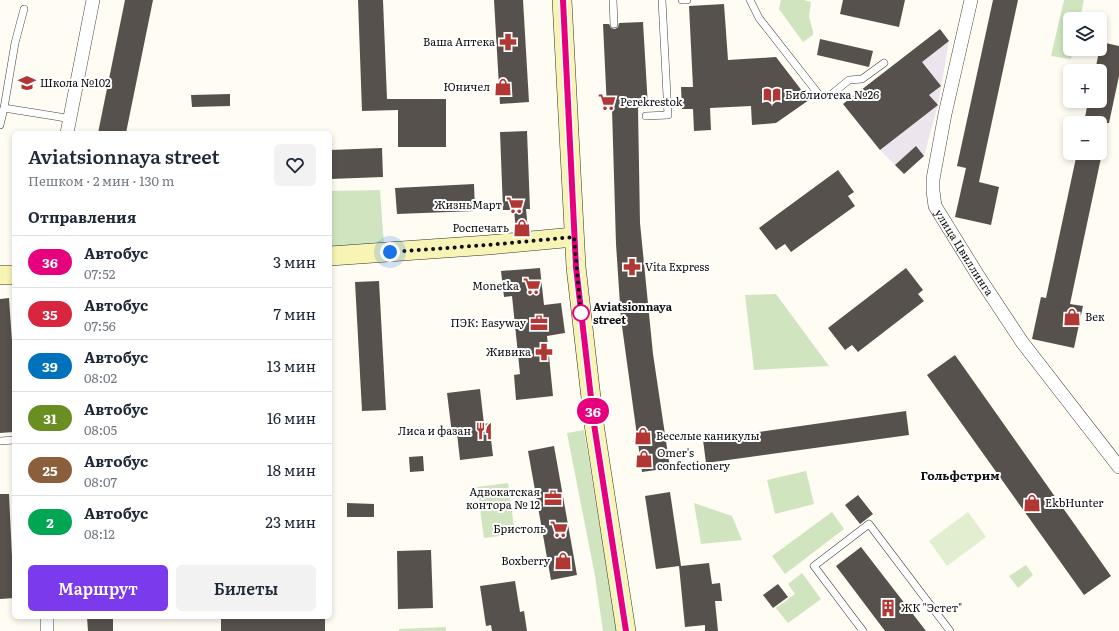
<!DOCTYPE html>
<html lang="ru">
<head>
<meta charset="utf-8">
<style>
  :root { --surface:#fff; --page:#f2f2f3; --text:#1f2937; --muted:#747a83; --line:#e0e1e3; --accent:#7c3aed }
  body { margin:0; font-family:Literata,serif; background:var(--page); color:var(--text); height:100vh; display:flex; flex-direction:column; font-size:15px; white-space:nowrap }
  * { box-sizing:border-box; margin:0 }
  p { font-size:13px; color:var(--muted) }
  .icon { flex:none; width:22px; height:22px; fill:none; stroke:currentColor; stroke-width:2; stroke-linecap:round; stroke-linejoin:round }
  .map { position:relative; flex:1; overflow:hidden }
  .panel { position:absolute; left:12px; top:131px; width:320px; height:488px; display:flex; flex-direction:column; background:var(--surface); border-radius:6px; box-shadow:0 2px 6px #0003 }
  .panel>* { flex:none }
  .badge { padding:0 8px; border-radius:13px; font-size:14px; line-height:26px }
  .buttons { position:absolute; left:1063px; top:12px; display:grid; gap:8px }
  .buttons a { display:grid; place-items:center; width:44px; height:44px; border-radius:6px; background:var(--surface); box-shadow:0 2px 6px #0003; font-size:20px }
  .you { position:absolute; width:20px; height:20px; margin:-10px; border:3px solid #fff; border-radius:50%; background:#1a73e8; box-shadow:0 0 0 6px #1a73e833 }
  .map>.badge { position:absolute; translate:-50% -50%; box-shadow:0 0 0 2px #fff }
  h2 { padding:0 16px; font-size:15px; line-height:36px }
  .round { display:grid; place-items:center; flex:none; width:42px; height:42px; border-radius:6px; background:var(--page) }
  .summary { display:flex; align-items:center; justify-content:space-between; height:68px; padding:0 16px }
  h1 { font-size:19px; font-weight:600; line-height:30px }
  .button { display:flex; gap:8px; margin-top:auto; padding:8px 16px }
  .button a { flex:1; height:46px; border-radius:6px; background:var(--accent); color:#fff; font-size:16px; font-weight:600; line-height:46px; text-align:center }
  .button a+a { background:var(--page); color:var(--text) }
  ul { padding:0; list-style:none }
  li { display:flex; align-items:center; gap:12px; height:52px; padding:0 16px; border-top:1px solid var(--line) }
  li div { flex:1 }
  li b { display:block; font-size:15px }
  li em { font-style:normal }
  li .badge { min-width:44px; font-weight:700; text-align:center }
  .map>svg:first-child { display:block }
</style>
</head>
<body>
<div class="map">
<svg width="1119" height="631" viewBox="0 0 1119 631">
  <rect width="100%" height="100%" fill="#fefcf3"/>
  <path fill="#ece5ed" d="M940,29L949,41L938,105L924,156L904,174L880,150L843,104Z"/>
  <g fill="#d0e5bf">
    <path d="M781,0H804L811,2L809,17L813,31V35L803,42L779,9Z"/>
    <path d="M1064,0H1084L1080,19H1070V49H1073L1071,59L1051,56Z"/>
    <path d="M380,190L384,246H330V191Z"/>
    <path d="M776,294L829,366L754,370L745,295Z"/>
    <path d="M584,430L617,631H603L595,576L567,433Z"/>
    <path d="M806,471L814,504L775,514L767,480Z"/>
    <path d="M508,483L515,534L484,538L477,487Z"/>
    <path d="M694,503L732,516L742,540L701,544Z"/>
    <path d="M832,512L844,529L785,574L772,556Z"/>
    <path d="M1026,565L1033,575L1018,588L1009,576Z"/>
    <path d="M802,573L821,599L788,623L776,608L795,594L788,584Z"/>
    <path d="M446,627V631H399V629Z"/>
  </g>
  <path fill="#e1eed0" d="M968,512L986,537L947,566L929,541Z"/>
  <g fill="#57514d">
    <path d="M125,0H153L126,133H98Z"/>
    <path d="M358,0H383L387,99H446V147H398V110L362,111Z"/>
    <path d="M494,0H523L529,102L500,104Z"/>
    <path d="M843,0H905L899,27L840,14Z"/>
    <path d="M993,0H1018L979,182L999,187L991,225L955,217L966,168L957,166Z"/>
    <path d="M724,4L728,60L776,57L809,100L776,123L752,125L751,106L710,108L711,130L694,131L693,109H682L681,87H693L689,6Z"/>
    <path d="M643,22L648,107L638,108L640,223L653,354L670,468L642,472L621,319L616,244L612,109H607L603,24H609L611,28L615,29L618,27L619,23Z"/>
    <path d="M940,29L949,41L922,62L941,86L929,95L938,105L880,150L843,104Z"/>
    <path d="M820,39L873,51L869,67L817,55Z"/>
    <path d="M1101,42L1119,46V76L1109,123H1084L1088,101H1100V71H1095Z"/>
    <path d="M230,94V106L192,107L191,95Z"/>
    <path d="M527,131L530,209H526L528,230L516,231L514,210H503L500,132Z"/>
    <path d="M916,146L924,156L904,174L895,165Z"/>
    <path d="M382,148L383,177L330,179V150Z"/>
    <path d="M1077,153H1102L1070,304L1083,306L1074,348L1032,339L1041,297L1046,298Z"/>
    <path d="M838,170L854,192L848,196L855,206L791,252L785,244L776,250L759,228Z"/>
    <path d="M474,184L475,211L397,214L395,188Z"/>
    <path d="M540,268L544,305L561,303L565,333L547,336L553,396L516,400L514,375L520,374L512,296L504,297L501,271Z"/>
    <path d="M906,268L923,290L918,294L924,301L858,352L852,345L845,350L828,328Z"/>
    <path d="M379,281L386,410L362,411L355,282Z"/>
    <path d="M9,298L14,370V432L0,433V299Z"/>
    <path d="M955,355L1111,576L1084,595L927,375Z"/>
    <path d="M480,389L484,424L489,423L493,456L460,460L457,433L452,434L447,393Z"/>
    <path d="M906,411L909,435L706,463L703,440Z"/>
    <path d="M554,446L577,575L551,580L528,451Z"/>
    <path d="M423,456L424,471L410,472L409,457Z"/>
    <path d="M670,492L681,566L709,563L712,584L720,583L722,601H715L718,631H705V625L685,627L679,566L656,569L645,496Z"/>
    <path d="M0,494H9L14,598L0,599Z"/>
    <path d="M858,495L873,514L860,524L845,505Z"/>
    <path d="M347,503L374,504V517H347Z"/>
    <path d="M861,547L926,631H885L836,566Z"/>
    <path d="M431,550L433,608L398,609L397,551Z"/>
    <path d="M515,581L520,612L524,611L527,631H492L491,625L486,626L480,586Z"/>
    <path d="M778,584L788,597L773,608L763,595Z"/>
    <path d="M87,617H113V631H88Z"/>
    <rect x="221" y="617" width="104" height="14"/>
  </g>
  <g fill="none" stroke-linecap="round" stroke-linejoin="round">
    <g stroke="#424242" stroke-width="8">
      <g id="lane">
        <path d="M613,0L614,24"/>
        <path d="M682,0H687"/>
        <path d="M750,0L759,18L820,96"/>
        <path d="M24,9L15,43L4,108L60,117L69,119"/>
        <path d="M833,93L849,80L862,79L884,63"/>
        <path d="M646,116L668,115L662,0"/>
        <path d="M0,125L4,108"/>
        <path d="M0,441L14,440"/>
        <path d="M863,631L814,566L869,524L950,631"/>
      </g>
    </g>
    <g stroke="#424242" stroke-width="14">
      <g id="street">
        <path id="s1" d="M971,0L945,114L933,179V191L935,206L977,274L1022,342L1119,467"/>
        <path d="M67,133L93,0"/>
        <path d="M47,617V631"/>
      </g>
    </g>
    <g stroke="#313131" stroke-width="20">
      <g id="secondary">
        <path d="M562,0L576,267L594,424L626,631"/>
        <path d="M330,256L488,245L574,237"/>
        <path d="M0,275H14"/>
      </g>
    </g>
    <use href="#lane" stroke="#fff" stroke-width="7"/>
    <use href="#street" stroke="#fff" stroke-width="13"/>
    <use href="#secondary" stroke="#f7f4b5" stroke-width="19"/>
  </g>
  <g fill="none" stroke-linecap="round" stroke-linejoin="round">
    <g stroke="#fff" stroke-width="9">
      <path id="line" d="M563,0L576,267L594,424L626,631"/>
    </g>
    <use href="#line" stroke="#e6007e" stroke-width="6"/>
    <path stroke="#0f0f0f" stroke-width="4" stroke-dasharray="0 7.2" d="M390,252L488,245L574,237L581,316V313"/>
  </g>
  <defs>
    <g id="pharmacy-bare" transform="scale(1.38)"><path d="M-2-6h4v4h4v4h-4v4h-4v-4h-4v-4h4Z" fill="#b13735" stroke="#fff" stroke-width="2.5" paint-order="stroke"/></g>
    <g id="school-bare" transform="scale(1.38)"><path d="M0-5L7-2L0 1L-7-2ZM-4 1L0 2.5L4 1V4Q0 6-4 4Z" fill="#b13735" stroke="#fff" stroke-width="2.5" paint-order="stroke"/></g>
    <g id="shop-bare" transform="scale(1.38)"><path d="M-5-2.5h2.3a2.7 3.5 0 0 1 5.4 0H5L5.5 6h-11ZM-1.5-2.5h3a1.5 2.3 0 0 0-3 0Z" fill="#b13735" stroke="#fff" stroke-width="2.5" paint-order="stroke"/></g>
    <g id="library-bare" transform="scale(1.38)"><path d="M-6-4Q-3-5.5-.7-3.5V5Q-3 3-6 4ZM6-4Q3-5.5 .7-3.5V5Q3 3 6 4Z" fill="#b13735" stroke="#fff" stroke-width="2.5" paint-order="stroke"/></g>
    <g id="supermarket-bare" transform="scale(1.38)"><path d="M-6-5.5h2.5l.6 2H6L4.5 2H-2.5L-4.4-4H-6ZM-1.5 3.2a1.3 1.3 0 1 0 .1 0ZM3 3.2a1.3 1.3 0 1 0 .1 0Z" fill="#b13735" stroke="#fff" stroke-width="2.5" paint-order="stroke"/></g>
    <g id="office-bare" transform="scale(1.38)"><path d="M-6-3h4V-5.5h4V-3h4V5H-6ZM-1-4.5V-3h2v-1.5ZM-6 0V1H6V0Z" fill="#b13735" stroke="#fff" stroke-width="2.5" paint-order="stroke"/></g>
    <g id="restaurant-bare" transform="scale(1.38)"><path d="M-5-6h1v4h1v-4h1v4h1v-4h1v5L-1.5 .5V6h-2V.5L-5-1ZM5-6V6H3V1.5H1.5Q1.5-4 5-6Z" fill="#b13735" stroke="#fff" stroke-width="2.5" paint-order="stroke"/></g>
    <g id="building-bare" transform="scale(1.38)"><path d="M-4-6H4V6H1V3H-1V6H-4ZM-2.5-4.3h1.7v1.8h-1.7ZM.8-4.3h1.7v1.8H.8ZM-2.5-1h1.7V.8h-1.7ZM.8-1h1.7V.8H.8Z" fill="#b13735" stroke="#fff" stroke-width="2.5" paint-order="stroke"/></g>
  </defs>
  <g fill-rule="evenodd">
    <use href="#pharmacy-bare" x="508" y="42"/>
    <use href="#school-bare" x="27" y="83"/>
    <use href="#shop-bare" x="503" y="87"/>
    <use href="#library-bare" x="772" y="95"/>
    <use href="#supermarket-bare" x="607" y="102"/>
    <use href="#supermarket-bare" x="515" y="205"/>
    <use href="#shop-bare" x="522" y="228"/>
    <use href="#pharmacy-bare" x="632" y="267"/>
    <use href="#supermarket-bare" x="532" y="286"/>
    <use href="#shop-bare" x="1072" y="317"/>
    <use href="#office-bare" x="539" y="323"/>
    <use href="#pharmacy-bare" x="544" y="352"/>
    <use href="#restaurant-bare" x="484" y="431"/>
    <use href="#shop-bare" x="643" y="436"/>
    <use href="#shop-bare" x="644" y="459"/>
    <use href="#office-bare" x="553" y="498"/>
    <use href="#shop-bare" x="1032" y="503"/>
    <use href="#supermarket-bare" x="559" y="529"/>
    <use href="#shop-bare" x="563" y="561"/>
    <use href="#building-bare" x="888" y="608"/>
  </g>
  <circle fill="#fff" stroke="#e6007e" stroke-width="2" cx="581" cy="313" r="8"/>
  <g text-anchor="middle" stroke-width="4" stroke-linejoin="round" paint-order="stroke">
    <g font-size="11" fill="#0f0f0f" stroke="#fff" text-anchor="end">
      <text x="495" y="46">Ваша Аптека</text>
      <text x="40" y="87" text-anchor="start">Школа №102</text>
      <text x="490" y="91">Юничел</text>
      <text x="785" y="99" text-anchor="start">Библиотека №26</text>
      <text x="620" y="106" text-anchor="start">Perekrestok</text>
      <text x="502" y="209">ЖизньМарт</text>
      <text x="509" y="232">Роспечать</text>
      <text x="645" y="271" text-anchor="start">Vita Express</text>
      <text x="519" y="290">Monetka</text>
      <text x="1085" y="321" text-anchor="start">Век</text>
      <text x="526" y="327">ПЭК: Easyway</text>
      <text x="531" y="356">Живика</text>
      <text x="471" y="435">Лиса и фазан</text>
      <text x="656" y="440" text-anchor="start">Веселые каникулы</text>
      <text x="657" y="457" text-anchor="start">Omer's<tspan x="657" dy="13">confectionery</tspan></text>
      <text x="540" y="496">Адвокатская<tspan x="540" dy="13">контора № 12</tspan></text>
      <text x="1045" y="507" text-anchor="start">EkbHunter</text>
      <text x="546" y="533">Бристоль</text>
      <text x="550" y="565">Boxberry</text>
      <text x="901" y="612" text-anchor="start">ЖК "Эстет"</text>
    </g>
    <g font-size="11" fill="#0f0f0f" stroke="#fff">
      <text dy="4" stroke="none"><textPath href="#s1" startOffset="265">улица Цвиллинга</textPath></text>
    </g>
    <g font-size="11" font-weight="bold" fill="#0f0f0f" stroke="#fff" text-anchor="start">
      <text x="593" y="311">Aviatsionnaya<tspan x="593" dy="13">street</tspan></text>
    </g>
    <g font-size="12" font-weight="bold" fill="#0f0f0f" stroke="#fff">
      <text x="960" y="480">Гольфстрим</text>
    </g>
  </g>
</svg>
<div class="buttons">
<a><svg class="icon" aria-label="layers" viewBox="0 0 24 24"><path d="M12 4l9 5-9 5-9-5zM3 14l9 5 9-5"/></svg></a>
<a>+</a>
<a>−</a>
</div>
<div class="you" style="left:390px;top:252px"></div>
<b class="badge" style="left:593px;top:411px;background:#e6007e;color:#fff">36</b>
<section class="panel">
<div class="summary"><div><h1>Aviatsionnaya street</h1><p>Пешком · 2 мин · 130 m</p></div><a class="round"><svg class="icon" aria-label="heart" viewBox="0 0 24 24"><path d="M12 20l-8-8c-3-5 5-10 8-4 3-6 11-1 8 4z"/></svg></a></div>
<h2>Отправления</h2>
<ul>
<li><span class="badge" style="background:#e6007e;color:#fff">36</span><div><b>Автобус</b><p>07:52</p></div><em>3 мин</em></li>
<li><span class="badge" style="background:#d7263d;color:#fff">35</span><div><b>Автобус</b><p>07:56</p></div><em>7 мин</em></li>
<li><span class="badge" style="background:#0072bc;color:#fff">39</span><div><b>Автобус</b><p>08:02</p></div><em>13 мин</em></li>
<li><span class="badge" style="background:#6b8e23;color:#fff">31</span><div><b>Автобус</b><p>08:05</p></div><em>16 мин</em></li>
<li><span class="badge" style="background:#8b5e3c;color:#fff">25</span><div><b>Автобус</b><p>08:07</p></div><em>18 мин</em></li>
<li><span class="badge" style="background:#00a651;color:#fff">2</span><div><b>Автобус</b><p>08:12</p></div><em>23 мин</em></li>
</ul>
<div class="button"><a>Маршрут</a><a>Билеты</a></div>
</section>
</div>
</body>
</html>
